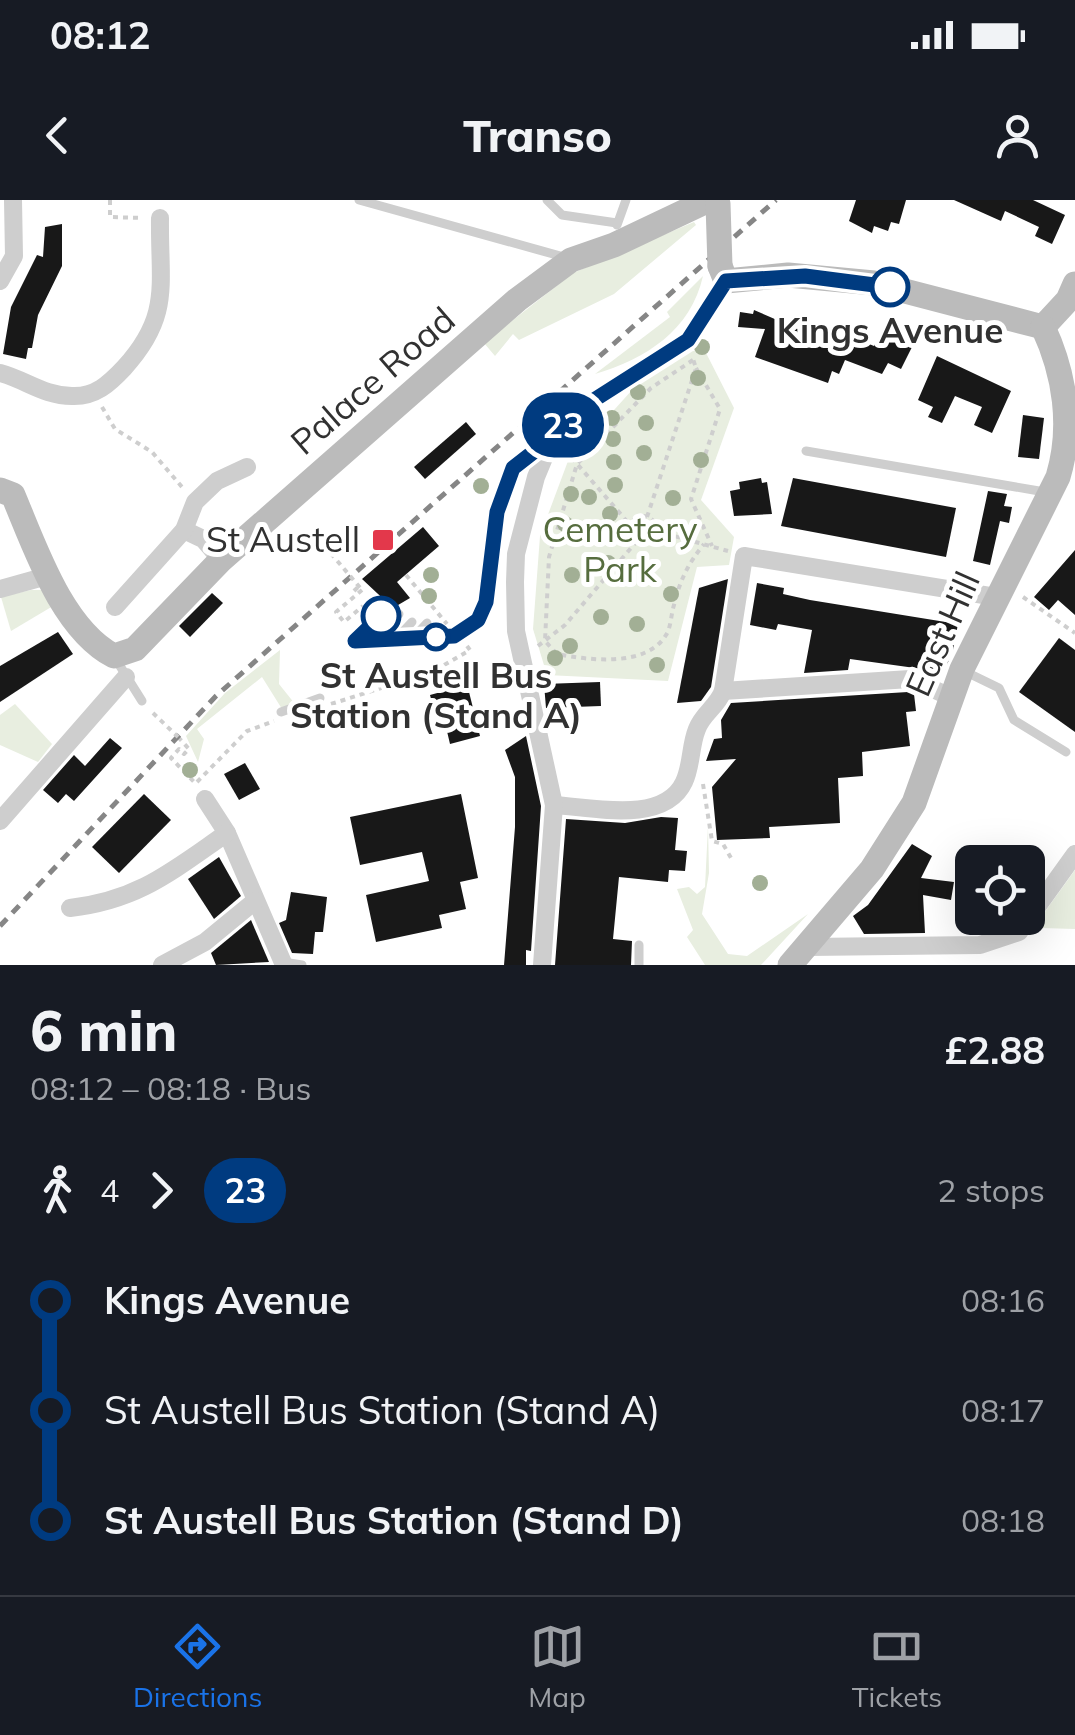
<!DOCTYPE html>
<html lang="en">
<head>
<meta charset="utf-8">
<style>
  :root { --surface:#171b24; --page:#20242c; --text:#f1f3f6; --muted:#9ea1a6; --line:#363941; --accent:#1a73e8 }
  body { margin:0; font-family:Mulish,sans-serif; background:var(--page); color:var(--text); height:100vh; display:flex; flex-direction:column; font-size:38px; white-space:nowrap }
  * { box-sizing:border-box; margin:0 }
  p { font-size:32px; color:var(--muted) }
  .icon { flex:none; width:55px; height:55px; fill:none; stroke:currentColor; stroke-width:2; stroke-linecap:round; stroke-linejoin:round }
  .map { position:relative; height:765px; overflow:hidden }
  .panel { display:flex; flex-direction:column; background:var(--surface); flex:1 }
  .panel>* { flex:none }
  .badge { padding:0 20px; border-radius:32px; font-size:35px; line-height:65px }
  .controls { position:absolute; left:955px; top:645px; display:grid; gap:20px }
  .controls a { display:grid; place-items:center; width:90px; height:90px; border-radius:15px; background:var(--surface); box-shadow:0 10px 40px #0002; font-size:50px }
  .map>.badge { position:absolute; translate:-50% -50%; box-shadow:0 0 0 5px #fff }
  .legs { display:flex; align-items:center; gap:15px; height:110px; padding:0 30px; font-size:32px }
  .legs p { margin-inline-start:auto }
  .overview { display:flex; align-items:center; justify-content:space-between; height:170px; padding:0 30px }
  h1 { font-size:55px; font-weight:800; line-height:75px }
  ul { padding:0 30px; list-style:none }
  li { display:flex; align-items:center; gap:35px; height:110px; font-size:38px }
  li i { display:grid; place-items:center; width:15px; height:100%; margin:0 12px; background:currentColor }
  li i::after { content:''; width:25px; height:25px; margin:-12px; border:8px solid; border-radius:50%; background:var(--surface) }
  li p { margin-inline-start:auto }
  li:first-child i { background:linear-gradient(#0000 50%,currentColor 0) }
  li:last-child i { background:linear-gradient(currentColor 50%,#0000 0) }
  .status { display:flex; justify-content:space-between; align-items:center; height:70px; padding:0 50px; background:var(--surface); direction:ltr }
  .status svg { height:28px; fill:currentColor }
  header { display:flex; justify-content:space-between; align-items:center; height:130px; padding:0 30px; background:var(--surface); font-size:45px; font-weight:800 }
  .tab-bar { display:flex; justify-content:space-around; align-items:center; height:140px; border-top:2px solid var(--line); background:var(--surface); font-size:28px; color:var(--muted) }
  .tab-bar a { display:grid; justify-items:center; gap:5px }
  .tab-bar .active { color:var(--accent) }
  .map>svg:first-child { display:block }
</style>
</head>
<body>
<div class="status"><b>08:12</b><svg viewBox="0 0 49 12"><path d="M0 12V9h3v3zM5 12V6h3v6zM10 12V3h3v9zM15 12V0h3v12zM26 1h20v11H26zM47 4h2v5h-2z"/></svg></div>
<header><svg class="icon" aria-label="back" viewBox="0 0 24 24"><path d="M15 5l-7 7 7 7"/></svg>Transo<svg class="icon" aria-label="person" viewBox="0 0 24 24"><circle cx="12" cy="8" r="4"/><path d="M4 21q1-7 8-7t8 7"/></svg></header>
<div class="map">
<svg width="1075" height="765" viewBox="0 0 1075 765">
  <rect width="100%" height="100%" fill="#fff"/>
  <g fill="#e8eee0">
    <path d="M694,22L696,25L614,94L519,140L513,134L495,156L484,143L573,73Z"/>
    <path d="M703,76C691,130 646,159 595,174L670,117L667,112Z"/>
    <path d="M704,149L734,208L701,300L734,337L729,365L697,367L668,481L547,475L533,429L540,336L568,261L633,189L693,151Z"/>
    <path d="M31,390H44L53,406L11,431L1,397Z"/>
    <path d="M280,450L279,484L295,504L282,509L262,477L197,529L204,539L198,562L186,536L225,493Z"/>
    <path d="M15,504L52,544L38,562L0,545V515Z"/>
    <path d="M708,626L709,673L702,714L728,754L747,756L808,714L761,765H705L687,737L693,730L677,689L689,687L697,694L705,687Z"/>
    <path d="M1075,670V729L1041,728L1039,720Z"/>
  </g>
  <g fill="#181818">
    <path d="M856,0H906L899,24L891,22L888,31L874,26L872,33L849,21Z"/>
    <path d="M954,0H1033L1065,15L1052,44L1035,36L1039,27L1005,11L1001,21Z"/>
    <path d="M62,24V66L38,115L32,148H28L26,159L3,154L11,107L37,55L43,57L45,27Z"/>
    <path d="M754,110L821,139L826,126L874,146L883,128L914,143L901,169L888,163L882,174L845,160L839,174L832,171L828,183L755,157L765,129L738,127L740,112L753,114Z"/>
    <path d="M937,156L1011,191L992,233L974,225L982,207L955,196L942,223L928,217L933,207L918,200Z"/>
    <path d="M1023,215L1044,218L1039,259L1018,257Z"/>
    <path d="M466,222L476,234L425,279L414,267Z"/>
    <path d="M761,278L762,283L767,282L772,314L734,316L730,291L740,289L739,282Z"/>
    <path d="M793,278L956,308L946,357L781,326Z"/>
    <path d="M988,291L1007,294L1004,306L1012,307L1009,323L1000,321L990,365L973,361Z"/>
    <path d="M423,327L439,346L397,382L410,398L393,408L362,379Z"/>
    <path d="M1075,350V415L1058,400L1049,410L1034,397Z"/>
    <path d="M728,379L711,487L701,501L677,503L699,388Z"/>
    <path d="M757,383L784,388L783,394L810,400L958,424L953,450L944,472L850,459L848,470L804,473L812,430L778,424L776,430L750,425Z"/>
    <path d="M212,393L223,403L190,437L179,426Z"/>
    <path d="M58,432L73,454L0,502V466Z"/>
    <path d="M1059,438L1075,450V532L1019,492Z"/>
    <path d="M466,480L480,536L450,544L446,527L439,529L430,495L441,492L440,487Z"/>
    <path d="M600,482L601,506L546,508L544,484Z"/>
    <path d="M908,492L914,494L916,511L906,512L910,546L862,552L863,576L838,578L840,623L769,627L770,638L717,640L712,587L736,559L706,561L714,539L722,538L721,520L731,503Z"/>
    <path d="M526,536L541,606L531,751L526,750V765H504L515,627V577L505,550Z"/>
    <path d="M110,538L122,548L74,601L66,594L58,603L43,590L74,555L85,566Z"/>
    <path d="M245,563L260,589L239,600L224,574Z"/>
    <path d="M144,594L171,620L119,673L92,647Z"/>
    <path d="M461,594L478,678L460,682L466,709L439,715L442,728L376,742L366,695L429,681L422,652L360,665L350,617Z"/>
    <path d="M661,617L678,618L675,650L687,651L685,671L669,670L668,682L619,677L613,739L632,741L631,765H555L566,619L625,623Z"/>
    <path d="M912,644L932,656L921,678L954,682L951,700L923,695L925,733L864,734L853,716L868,705Z"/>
    <path d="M219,657L241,696L214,719L188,679Z"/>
    <path d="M291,692L327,697L323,732H315L313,754L292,753L279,723L286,720Z"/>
    <path d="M251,720L269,762L216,765L211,753Z"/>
  </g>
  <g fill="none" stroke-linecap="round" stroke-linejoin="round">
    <g stroke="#cecece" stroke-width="4" stroke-dasharray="5 5" stroke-linecap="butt">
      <path d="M110,0V17L143,18"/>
      <path d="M693,160L651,188L577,264L549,357L545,441L557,454C588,460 646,468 666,435C671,428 671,414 674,405C680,380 688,364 704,344"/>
      <path d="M696,168L720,209L691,299L712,346"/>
      <path d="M102,207L115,229L152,252L182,287"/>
      <path d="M565,250L631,326"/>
      <circle cx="643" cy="329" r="13"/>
      <path d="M647,317L696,168L693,159"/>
      <path d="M656,331L728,351"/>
      <path d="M328,350L358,325"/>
      <path d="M406,375L447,424"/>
      <path d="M362,390L336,412L344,422L363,406"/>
      <path d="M354,391L359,386"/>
      <path d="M1023,397L1075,433"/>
      <path d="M538,446L565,425L637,341"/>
      <path d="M331,504L432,472L470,450L467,446"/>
      <path d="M178,537L189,549L184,554L179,549L171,558L196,584"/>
      <path d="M197,582L247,531L274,521"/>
      <path d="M703,584L712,641L723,644L731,658"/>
    </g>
    <g stroke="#cecece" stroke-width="9">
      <path d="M359,0L564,57"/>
      <path d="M547,0L562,15L617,23"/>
      <path d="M617,25L626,0"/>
      <path d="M806,251L1045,292"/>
      <path d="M413,438L427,423"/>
      <path d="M396,439L412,422"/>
      <path d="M372,440L399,414"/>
      <path d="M355,441C380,440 435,444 457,436C505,417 485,313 511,271C519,259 536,250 547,241"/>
      <path d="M355,441L381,416"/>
      <path d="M115,458L142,501"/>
      <path d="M964,471L999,488L1014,520L1066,552"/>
      <path d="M281,512L320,498"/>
      <path d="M283,762L302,765"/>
      <path d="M639,765V745"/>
    </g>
    <g stroke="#cecece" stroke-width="18">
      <path d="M0,81L14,56L13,0"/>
      <path d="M0,173C26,180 44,196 72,196C95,197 109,184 124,168C172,115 159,85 160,18"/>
      <path d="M184,330L203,339L221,360"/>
      <path d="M0,389L47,376"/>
      <path d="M115,407L184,330L195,302L217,281L247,267"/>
      <path d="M723,491L910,479L951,497"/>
      <path d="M205,599L227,633L284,765"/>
      <path d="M554,605C591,607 664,625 684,582C692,565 690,546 697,529C703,513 717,507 723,491L744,356L996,397"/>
      <path d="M0,621L126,477"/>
      <path d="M70,708C139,700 172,671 227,633"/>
      <path d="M808,747L980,745L1019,732L1075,654"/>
      <path d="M162,765L205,742L255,701"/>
      <path d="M542,765L554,605L516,431L515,382L516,354L536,277L553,236L572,214L688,140L726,81"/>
    </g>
    <g stroke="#bbb" stroke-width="25">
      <path d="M720,66L726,81L788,75L874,83L1043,127"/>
      <path d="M1043,127L1068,100L1075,84"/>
      <path d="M0,290L13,295C35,347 62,429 114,456L135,449L221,360L517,100L571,60L614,45L709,0"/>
      <path d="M790,765L872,669L914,603L962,469L1058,277C1073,227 1065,174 1043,127"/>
    </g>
    <path stroke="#868686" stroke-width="5" stroke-dasharray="10 8" stroke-linecap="butt" d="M0,726L216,496L776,0"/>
    <g stroke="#cecece" stroke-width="4" stroke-dasharray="5 5" stroke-linecap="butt">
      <path d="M324,354L328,350L362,390"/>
      <path d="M153,513L178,537"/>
    </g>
    <path stroke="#bbb" stroke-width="25" d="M718,4L720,66"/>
  </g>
  <g fill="#a2af95">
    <circle cx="702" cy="147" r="8"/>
    <circle cx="698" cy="178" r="8"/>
    <circle cx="638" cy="192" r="8"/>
    <circle cx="612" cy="218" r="8"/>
    <circle cx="646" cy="223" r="8"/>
    <circle cx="613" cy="239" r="8"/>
    <circle cx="644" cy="253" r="8"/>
    <circle cx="701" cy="260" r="8"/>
    <circle cx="614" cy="262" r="8"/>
    <circle cx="615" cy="285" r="8"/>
    <circle cx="481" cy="286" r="8"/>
    <circle cx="571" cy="294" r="8"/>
    <circle cx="589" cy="297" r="8"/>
    <circle cx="673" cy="298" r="8"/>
    <circle cx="610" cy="314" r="8"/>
    <circle cx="565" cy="324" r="8"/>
    <circle cx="586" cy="336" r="8"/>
    <circle cx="608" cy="363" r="8"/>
    <circle cx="431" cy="375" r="8"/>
    <circle cx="572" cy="375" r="8"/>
    <circle cx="671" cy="394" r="8"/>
    <circle cx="429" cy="396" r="8"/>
    <circle cx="601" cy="417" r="8"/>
    <circle cx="637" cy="424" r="8"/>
    <circle cx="570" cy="446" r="8"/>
    <circle cx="555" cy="458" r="8"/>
    <circle cx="657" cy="465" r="8"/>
    <circle cx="190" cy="570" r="8"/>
    <circle cx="760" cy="683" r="8"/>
  </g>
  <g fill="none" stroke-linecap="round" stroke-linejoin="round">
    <g stroke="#fff" stroke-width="22">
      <path id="line-1" d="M381,416L355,441L454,436L478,420L486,402L497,312L513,268L554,236L572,214L688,140L726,81L805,76L890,87"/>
    </g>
    <use href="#line-1" stroke="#003b80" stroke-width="15"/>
  </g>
  <g fill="#fff" stroke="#003b80" stroke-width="5">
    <circle cx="890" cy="87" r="18"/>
    <circle cx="381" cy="416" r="18"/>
    <circle cx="436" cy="437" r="12"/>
  </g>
  <rect fill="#e3384b" stroke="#fff" stroke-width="4" x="371" y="328" width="24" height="24" rx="5"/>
  <g text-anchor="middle" stroke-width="10" stroke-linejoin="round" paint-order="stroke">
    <g font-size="35" font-weight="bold" fill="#313131" stroke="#fff">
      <text x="890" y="143">Kings Avenue</text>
      <text x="436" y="488">St Austell Bus<tspan x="436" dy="40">Station (Stand A)</tspan></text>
    </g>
    <g font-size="35" fill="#313131" stroke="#fff">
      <text transform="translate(373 181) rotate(-41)" y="12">Palace Road</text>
      <text transform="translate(943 434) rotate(-66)" y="12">East Hill</text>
    </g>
    <g font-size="35" fill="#566d3e" stroke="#fff">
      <text x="620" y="342">Cemetery<tspan x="620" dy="40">Park</tspan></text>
    </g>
    <g font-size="35" fill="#313131" stroke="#fff" text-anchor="end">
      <text x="360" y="352">St Austell</text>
    </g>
  </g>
</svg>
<div class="controls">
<a><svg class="icon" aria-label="locate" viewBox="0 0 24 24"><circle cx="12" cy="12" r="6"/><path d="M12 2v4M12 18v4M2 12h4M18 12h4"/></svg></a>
</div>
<b class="badge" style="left:563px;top:225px;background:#003b80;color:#fff">23</b>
</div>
<section class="panel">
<div class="overview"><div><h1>6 min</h1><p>08:12 – 08:18 · Bus</p></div><b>£2.88</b></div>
<div class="legs"><svg class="icon" aria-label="walk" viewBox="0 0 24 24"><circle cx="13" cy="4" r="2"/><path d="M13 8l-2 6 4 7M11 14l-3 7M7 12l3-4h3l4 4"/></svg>4<svg class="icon" aria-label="forward" viewBox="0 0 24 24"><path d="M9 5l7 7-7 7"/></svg><b class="badge" style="background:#003b80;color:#fff">23</b><p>2 stops</p></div>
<ul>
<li><i style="color:#003b80"></i><b>Kings Avenue</b><p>08:16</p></li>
<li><i style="color:#003b80"></i><span>St Austell Bus Station (Stand A)</span><p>08:17</p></li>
<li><i style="color:#003b80"></i><b>St Austell Bus Station (Stand D)</b><p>08:18</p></li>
</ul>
</section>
<nav class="tab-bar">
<a class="active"><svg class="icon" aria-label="directions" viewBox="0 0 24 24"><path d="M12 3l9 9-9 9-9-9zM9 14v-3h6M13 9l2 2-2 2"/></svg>Directions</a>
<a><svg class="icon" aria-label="map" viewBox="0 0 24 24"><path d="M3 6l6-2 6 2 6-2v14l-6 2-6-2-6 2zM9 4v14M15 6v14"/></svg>Map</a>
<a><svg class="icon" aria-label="tickets" viewBox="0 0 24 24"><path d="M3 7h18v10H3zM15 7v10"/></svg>Tickets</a>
</nav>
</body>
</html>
